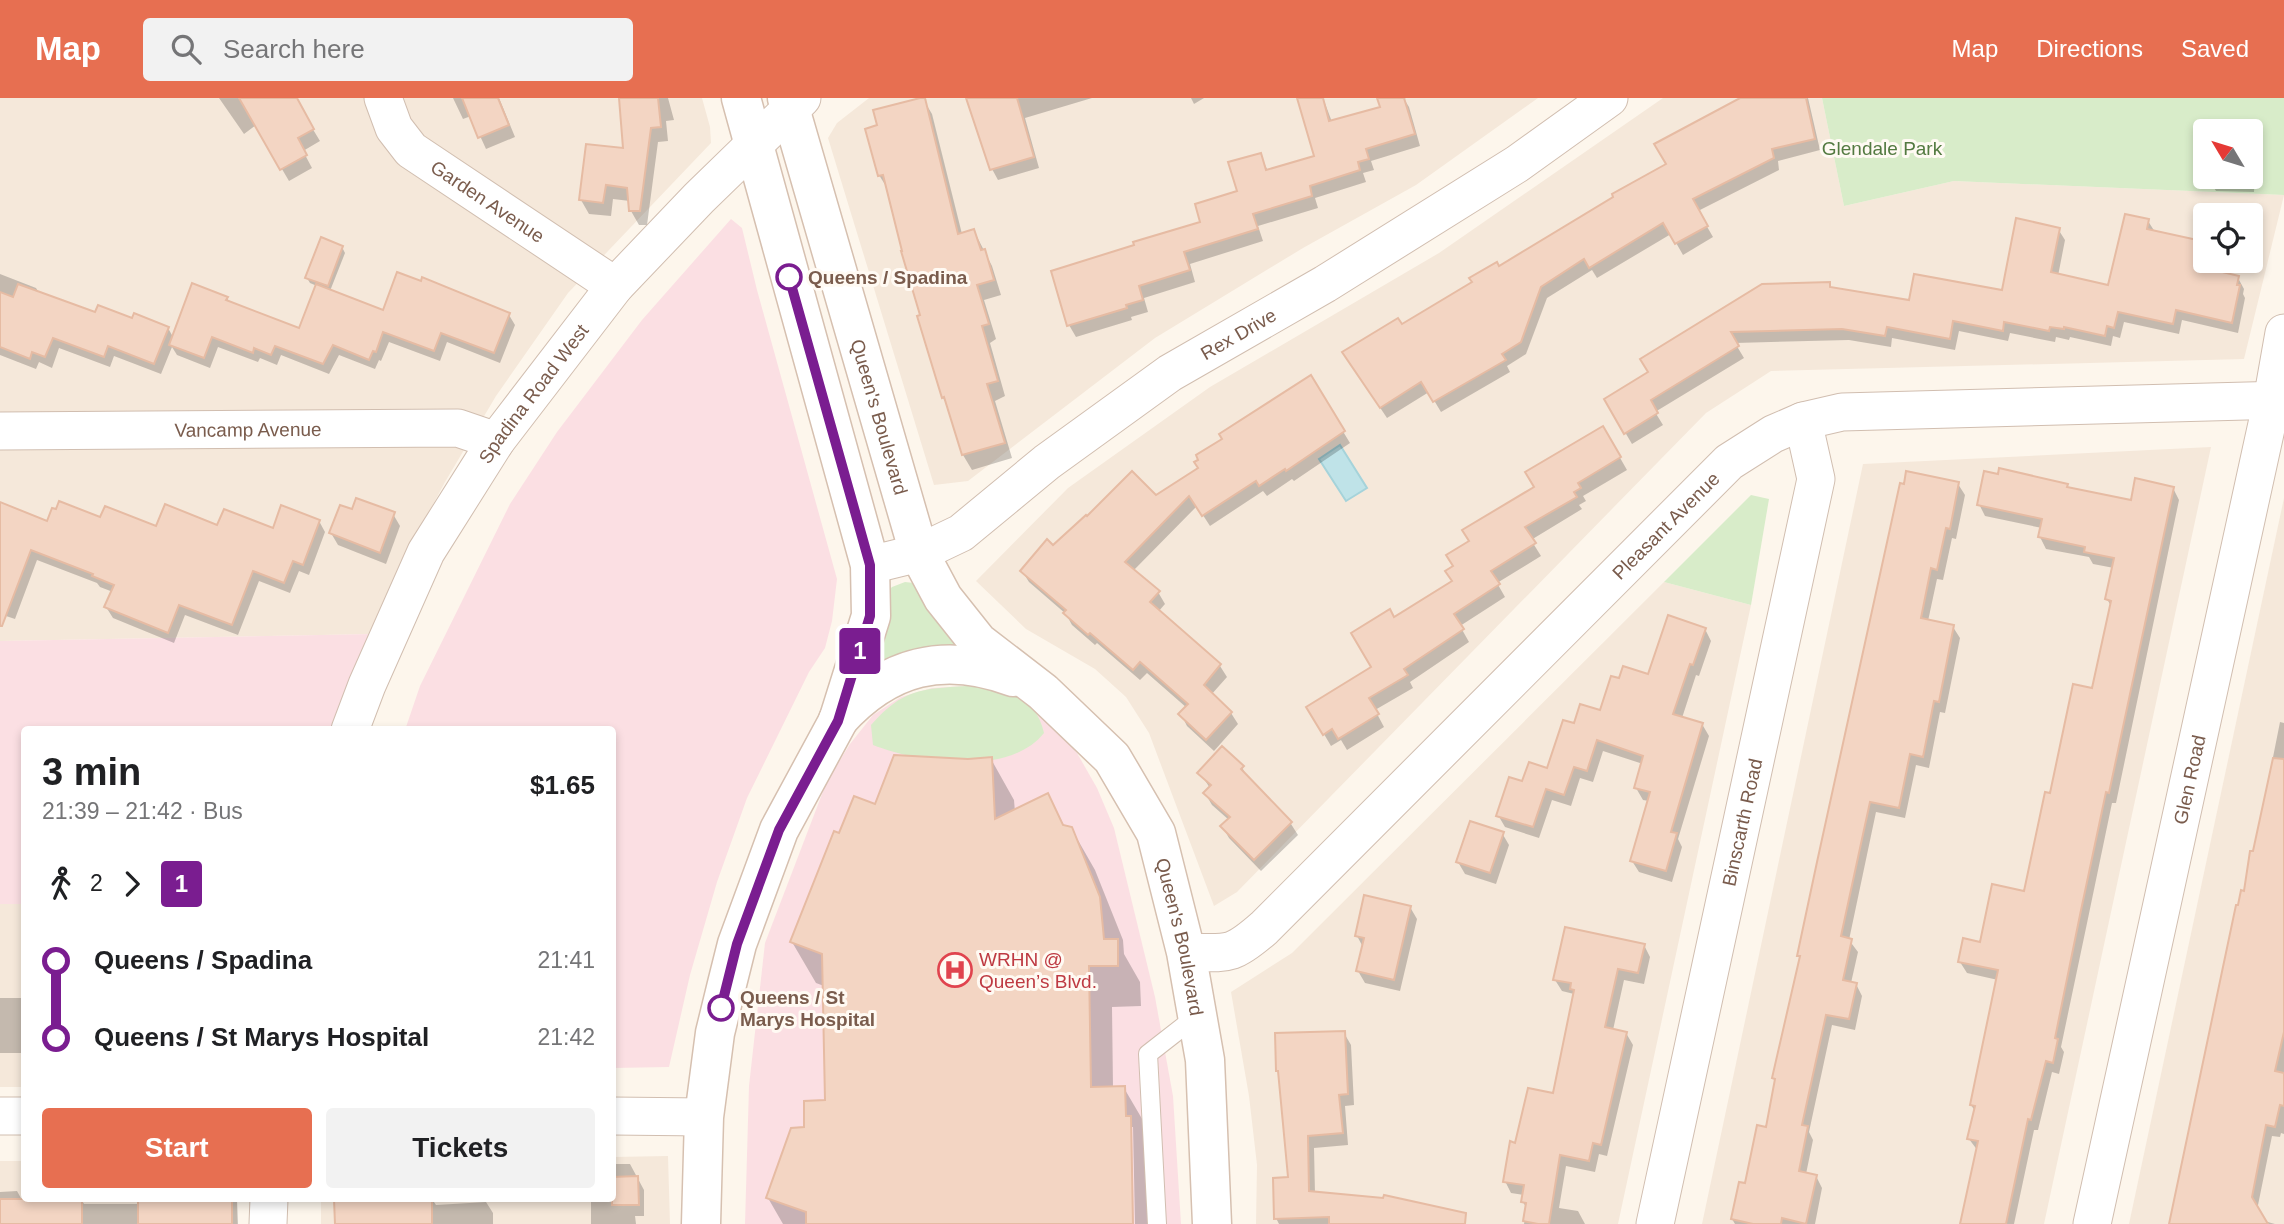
<!DOCTYPE html>
<html lang="en">
<head>
<meta charset="utf-8">
<style>
  :root { --surface:#fff; --page:#f2f2f2; --text:#202124; --muted:#757577; --accent:#e76f51 }
  body { margin:0; font-family:Arial,sans-serif; background:var(--page); color:var(--text); height:100vh; display:flex; flex-direction:column; font-size:26px; white-space:nowrap }
  * { box-sizing:border-box; margin:0 }
  p { font-size:23px; color:var(--muted) }
  .icon { flex:none; width:38px; height:38px; fill:none; stroke:currentColor; stroke-width:2; stroke-linecap:round; stroke-linejoin:round }
  .map { position:relative; flex:1; overflow:hidden }
  .panel { position:absolute; left:21px; top:628px; width:595px; height:476px; display:flex; flex-direction:column; background:var(--surface); border-radius:7px; box-shadow:0 4px 10px #0003 }
  .panel>* { flex:none }
  .badge { padding:0 14px; border-radius:5px; font-size:24px; line-height:46px }
  .needle { width:46px; rotate:308deg }
  .tools { position:absolute; left:2193px; top:21px; display:grid; gap:14px }
  .tools a { display:grid; place-items:center; width:70px; height:70px; border-radius:7px; background:var(--surface); box-shadow:0 4px 10px #0003; font-size:35px }
  .map>.badge { position:absolute; translate:-50% -50%; box-shadow:0 0 0 4px #fff }
  .legs { display:flex; align-items:center; gap:10px; height:77px; padding:0 21px; font-size:23px }
  .legs p { margin-inline-start:auto }
  .summary { display:flex; align-items:center; justify-content:space-between; height:119px; padding:0 21px }
  h1 { font-size:38px; font-weight:700; line-height:52px }
  .cta { display:flex; gap:14px; margin-top:auto; padding:14px 21px }
  .cta a { flex:1; height:80px; border-radius:7px; background:var(--accent); color:#fff; font-size:28px; font-weight:700; line-height:80px; text-align:center }
  .cta a+a { background:var(--page); color:var(--text) }
  ul { padding:0 21px; list-style:none }
  li { display:flex; align-items:center; gap:24px; height:77px; font-size:26px }
  li i { display:grid; place-items:center; width:10px; height:100%; margin:0 9px; background:currentColor }
  li i::after { content:''; width:18px; height:18px; margin:-9px; border:5px solid; border-radius:50%; background:var(--surface) }
  li p { margin-inline-start:auto }
  li:first-child i { background:linear-gradient(#0000 50%,currentColor 0) }
  li:last-child i { background:linear-gradient(currentColor 50%,#0000 0) }
  header { display:flex; align-items:center; gap:42px; box-sizing:border-box; height:98px; padding:0 35px; background:var(--accent); color:#fff }
  header strong { font-size:33px }
  nav { display:flex; gap:38px; margin-inline-start:auto; font-size:24px }
  .search { width:490px; height:63px; background:var(--page); display:flex; align-items:center; gap:18px; box-sizing:border-box; padding:0 24px; border-radius:7px; color:var(--muted); font-size:26px }
  .map>svg:first-child { display:block }
</style>
</head>
<body>
<header>
<strong>Map</strong>
<div class="search"><svg class="icon" aria-label="search" viewBox="0 0 24 24"><circle cx="10" cy="10" r="6"/><path d="M15 15l6 6"/></svg>Search here</div>
<nav><a>Map</a><a>Directions</a><a>Saved</a></nav>
</header>
<div class="map">
<svg width="2284" height="1126" viewBox="0 0 2284 1126">
  <rect width="100%" height="100%" fill="#fdf6ec"/>
  <g fill="#f5e8da" fill-rule="evenodd">
    <path d="M0,0H702L710,29L711,45L568,195L496,298L445,384L405,459L373,536L0,543Z"/>
    <path d="M869,0H1538L1416,87L1303,150L1155,240L968,383L934,387L828,40L837,25Z"/>
    <path d="M1663,0H1822L1844,108L1954,83L2284,97L2244,261L1771,273L1706,315L1237,794L1214,808L1149,635L1126,599L1095,571L1026,531L976,483L1068,390L1210,289L1439,155ZM2205,117H2250V163H2205Z"/>
    <path d="M2211,349L2044,1126H1702L1863,366Z"/>
    <path d="M2284,400V1126H2129Z"/>
    <path d="M1664,484L1751,507L1618,1126H1256L1257,1067L1249,998L1231,894L1292,855Z"/>
    <rect x="0" y="806" width="24" height="183"/>
    <path d="M668,1058L670,1126H321V1101H612L613,1059Z"/>
    <path d="M0,1063H24V1101H237V1126H0Z"/>
  </g>
  <g fill="#fbdfe3">
    <path d="M731,121L742,130L757,192L837,481L832,523L825,550L809,574L747,700L717,784L690,877L669,969L613,970L612,632H405L420,588L510,406L557,334L642,222Z"/>
    <path d="M373,536L335,632H24V806H0V543Z"/>
    <path d="M966,588L1024,601L1052,624L1077,655L1097,690L1114,730L1155,899L1173,998L1181,1126H745L749,988L765,845L827,683L850,646L873,617L901,599L932,590Z"/>
  </g>
  <g fill="#d8ecc9" fill-rule="evenodd">
    <path d="M1822,0H2284V97L1954,83L1844,108ZM2250,33V79H2205V33Z"/>
    <path d="M1751,397L1769,401L1751,507L1664,484Z"/>
    <path d="M905,484L914,485L977,547L876,570L874,566L887,494L892,489Z"/>
    <path d="M966,588C1002,591 1035,594 1044,635C1009,679 919,665 873,647L871,627C903,591 920,591 966,588Z"/>
  </g>
  <path fill="#bfe3e8" stroke="#a5d3da" stroke-width="2" d="M1340,347L1367,390L1346,403L1319,361Z"/>
  <g fill="#0003">
    <path d="M219,0H294L320,43L303,53L312,70L289,83L256,27L244,36Z"/>
    <path d="M453,0H499L515,39L486,51L471,18L463,21Z"/>
    <path d="M620,0H668L674,22L666,23L668,43L658,44L647,127H639L631,113L630,103L613,101L611,118L589,116L581,102L625,52Z"/>
    <path d="M968,0H1092L1025,20L1039,70L998,82L992,71Z"/>
    <path d="M1191,0H1204L1194,6Z"/>
    <path d="M1302,0H1323L1332,24L1382,10L1393,0H1406L1404,1L1409,9L1420,48L1371,63L1374,72L1363,75L1366,84L1315,100L1318,110L1258,128L1263,143L1190,166L1195,184L1144,200L1148,214L1131,219L1132,222L1076,239L1069,227L1053,174L1203,125L1239,94L1260,57L1268,73L1316,59Z"/>
    <path d="M1744,0H1808L1820,52L1778,63L1779,72L1698,113L1713,139L1683,157L1671,136L1597,180L1592,172L1547,200L1526,256L1507,268L1510,274L1441,314L1429,294L1387,320L1351,266L1401,229L1668,66Z"/>
    <path d="M923,1L932,16L962,136L974,133L992,168L1001,197L984,202L996,241L990,245L1005,298L995,303L1012,360L972,372L963,357L950,311L943,300L919,219L922,218L889,93L879,77V29Z"/>
    <path d="M2250,65L2255,71L2254,94L2216,93L2213,88V79H2250Z"/>
    <path d="M2148,123L2155,134L2201,145L2205,151L2204,172L2238,180L2244,191L2243,196L2245,200L2238,235L2182,222L2179,236L2124,224L2120,240L2113,238L2111,248L2070,239L2069,242L2056,239L2055,244L2010,235L2008,243L1959,233L1955,252L1892,240L1891,249L1849,242L1735,245L1744,260L1655,314L1663,327L1632,346L1606,302L1650,275L1642,262L1829,186L1832,191L1911,204L2004,194L2058,131L2065,142L2058,178L2109,189Z"/>
    <path d="M342,149L345,155L330,193L384,214L509,217L515,227L500,265L447,244L440,263L389,244L381,263L379,262L375,271L339,257L329,276L281,257L277,267L260,260L258,264L218,249L210,270L177,257L172,249L161,276L114,258L110,269L59,250L52,270L39,264L36,271L0,257V176L36,190L39,195L96,216L168,230L173,239L227,200L230,206L300,233L317,188L310,185L307,180Z"/>
    <path d="M1310,279L1350,345L1294,383L1292,381L1267,398L1263,393L1210,428L1197,408L1133,473L1158,494L1165,506L1158,514L1220,568L1227,579L1211,597L1231,615L1238,626L1214,653L1187,628L1181,616L1187,610L1147,575L1140,582L1097,545L1095,547L1072,527L1066,516L1029,484L1022,473L1053,449L1156,399L1200,371Z"/>
    <path d="M1603,330L1627,372L1583,398L1586,403L1579,407L1582,411L1531,442L1541,458L1497,485L1505,499L1460,528L1469,544L1410,584L1413,590L1375,612L1384,629L1347,652L1341,642L1331,648L1308,609L1373,570L1393,521L1454,484V469L1471,444Z"/>
    <path d="M1958,386L1965,397L1956,441L1952,440L1943,482L1937,481L1928,523L1953,529L1960,540L1945,615L1940,614L1929,670L1916,667L1905,720L1876,714L1849,842L1858,854L1851,885L1856,886L1862,898L1855,932L1832,927L1809,1034L1813,1042L1806,1076L1816,1078L1822,1090L1815,1126H1735L1732,1121L1767,1031L1776,984L1774,980L1801,861L1799,857Z"/>
    <path d="M2067,388L2069,391L2132,404L2173,390L2179,402L2116,705H2112L2086,830L2061,949L2064,954L2059,976L2052,974L2038,1032H2034L2014,1126H1962L1978,1053L1969,1041L1975,1013L1971,1007L1998,882L1967,875L1960,864L1981,846L2025,795L2051,697L2093,593L2111,508L2107,501L2114,470L2093,466L2089,459L2046,451L2040,439L2042,430L1985,418L1979,406Z"/>
    <path d="M0,408L48,425L101,421L157,430L218,429L274,432L319,423L325,434L309,477L299,473L290,495L259,483L238,537L185,517L174,545L113,520L106,509L113,494L100,489L97,485L37,462L15,521L0,516Z"/>
    <path d="M353,414L393,416L400,428L386,466L338,447L331,435Z"/>
    <path d="M1705,531L1711,543L1699,578L1696,577L1682,620L1702,626L1709,638L1678,741L1682,749L1672,784L1639,774L1632,763L1649,703L1643,702L1636,690L1643,666L1603,653L1593,684L1580,680L1571,708L1552,702L1539,740L1505,729L1498,717L1523,686L1548,673L1575,628L1601,614L1620,583L1649,578Z"/>
    <path d="M2280,624L2284,625V1036L2281,1035L2280,1039L2272,1038L2257,1112L2264,1123L2275,1126H2170L2246,795Z"/>
    <path d="M991,661L1014,702L1015,714L1047,698L1065,729L1071,730L1095,772L1123,842L1124,856L1140,884L1141,908L1112,909L1113,990H1124L1148,1031L1155,1126H1135L1133,1029H1129L1131,1126H783L768,1100L806,1031L826,1004L824,888L816,885L792,844L840,738L876,708L968,663Z"/>
    <path d="M1242,669L1248,682L1291,726L1298,737L1261,773L1229,740L1222,728L1229,722L1212,707L1205,695L1210,690L1200,675Z"/>
    <path d="M1502,735L1509,747L1496,786L1465,776L1458,764Z"/>
    <path d="M1410,809L1417,821L1400,893L1365,885L1358,873L1363,849L1357,838Z"/>
    <path d="M1644,847L1650,859L1644,886L1624,882L1613,932L1626,935L1633,947L1607,1058L1599,1056L1595,1074L1566,1068L1559,1110L1578,1113L1585,1126H1524L1527,1111L1523,1104L1524,1097L1511,1095L1505,1083L1517,1047L1554,997L1574,896L1562,893L1555,882Z"/>
    <rect x="0" y="900" width="24" height="55"/>
    <path d="M1344,935L1351,947L1354,1007L1345,1008L1348,1047L1314,1050L1315,1096L1449,1126H1279L1276,1120Z"/>
    <path d="M612,1066H630L644,1092V1118H635L636,1126H591V1101H612Z"/>
    <path d="M17,1093L22,1102L81,1101L84,1106H140V1101H237L238,1126H0V1094Z"/>
    <path d="M335,1101H432L436,1107L486,1104L493,1115V1126H337Z"/>
  </g>
  <g fill="#f3d5c3" stroke="#e6bba3" stroke-width="2">
    <path d="M239,0H297L314,31L298,40L307,57L280,72Z"/>
    <path d="M462,0H498L509,27L478,40Z"/>
    <path d="M619,0H658L661,29L651,30L640,113H629L627,90L606,87L603,105L579,102L586,46L623,50Z"/>
    <path d="M920,0H925L958,136L974,131L981,152L985,151L994,182L977,187L989,226L982,228L998,283L987,286L1005,345L962,357L944,299L942,300L917,218L920,217L901,153H902L883,77L878,78L865,31L877,27L873,12Z"/>
    <path d="M966,0H1017L1034,59L990,72Z"/>
    <path d="M1297,0H1323L1329,23L1380,9L1377,0H1404L1415,36L1366,51L1369,61L1358,64L1360,72L1310,88L1312,98L1253,116L1258,131L1184,154L1190,172L1139,188L1143,202L1126,207L1127,210L1067,228L1051,173L1134,147L1133,144L1200,124L1195,106L1237,93L1228,64L1261,55L1266,72L1314,58Z"/>
    <path d="M1740,0H1806L1815,41L1772,51L1774,60L1693,101L1708,128L1675,146L1663,125L1589,170L1584,161L1541,189L1521,244L1502,256L1506,262L1433,304L1421,284L1380,310L1342,254L1398,220L1402,226L1472,184L1469,180L1497,164L1499,168L1613,99L1612,96L1666,66L1654,46Z"/>
    <path d="M2125,116L2149,121L2147,131L2202,143L2197,168L2239,178L2237,187H2240L2232,225L2176,212L2173,226L2118,214L2114,230L2107,228L2105,238L2064,229V231L2050,229L2049,233L2004,224L2003,233L1953,223L1950,241L1887,229L1885,238L1842,231L1731,234L1739,248L1651,302L1658,315L1624,336L1604,301L1648,274L1640,261L1762,186L1830,184V189L1909,202L1914,176L2002,192L2016,120L2060,130L2051,174L2108,187Z"/>
    <path d="M321,139L343,148L328,188L305,180Z"/>
    <path d="M397,174L421,183L422,179L510,215L494,255L441,235L434,253L383,234L376,254L373,253L369,262L333,247L323,266L275,248L271,257L254,250L253,255L212,239L204,260L169,247L192,185L228,199L226,202L299,230L316,186L383,212Z"/>
    <path d="M18,186L95,214L98,207L132,220L134,215L169,229L154,266L108,248L104,259L53,240L45,259L32,254L30,261L0,249V194L13,199Z"/>
    <path d="M1311,277L1345,333L1286,373L1285,371L1259,388L1256,383L1202,418L1189,398L1125,464L1160,493L1150,504L1221,566L1204,587L1232,614L1206,642L1178,616L1188,606L1140,564L1133,572L1090,535L1088,537L1063,515L1066,512L1020,473L1047,441L1053,447L1086,417L1087,418L1132,373L1156,397L1198,370L1194,364L1198,362L1196,357L1222,341L1219,336Z"/>
    <path d="M1603,328L1621,359L1578,385L1581,390L1574,394L1577,399L1525,429L1536,445L1491,473L1500,486L1454,516L1464,531L1404,571L1408,577L1369,600L1379,616L1338,641L1332,631L1323,637L1306,609L1371,569L1351,535L1390,511L1394,519L1452,483L1445,473L1453,468L1446,457L1469,443L1462,432L1534,389L1525,374Z"/>
    <path d="M1999,370L2068,386L2067,389L2131,402L2135,380L2174,389L2109,695L2106,694L2080,817L2055,940L2058,941L2053,965L2046,963L2031,1022L2028,1021L2006,1126H1960L1978,1043L1967,1041L1975,1008L1970,1007L1998,872L1958,864L1963,840L1980,844L1992,786L2024,793L2045,694L2050,695L2073,586L2092,590L2111,503L2105,501L2114,460L2084,454L2085,449L2038,439L2042,421L1977,407L1984,373L1998,376Z"/>
    <path d="M1906,373L1959,384L1950,431L1946,430L1937,472L1931,470L1921,520L1954,527L1939,604L1934,603L1923,659L1910,656L1899,710L1870,704L1841,838L1852,841L1843,882L1857,885L1849,921L1826,917L1802,1027L1808,1028L1799,1073L1817,1077L1806,1126L1782,1120L1781,1126H1753L1731,1121L1739,1084L1745,1085L1757,1027L1766,1029L1775,981L1772,980L1800,858H1797L1817,764L1900,385L1904,386Z"/>
    <path d="M356,400L395,414L380,455L329,435L340,407L352,411Z"/>
    <path d="M59,403L100,419L105,408L156,428L165,406L217,427L224,411L273,430L281,407L320,422L303,467L293,463L284,485L253,473L232,527L179,507L168,535L104,509L114,487L92,478L93,476L31,452L2,528H0V404L47,423L52,410L56,411Z"/>
    <path d="M1668,517L1706,530L1693,567L1690,566L1673,616L1703,625L1671,734L1677,735L1666,773L1630,763L1650,694L1634,690L1643,658L1597,642L1587,673L1574,669L1564,697L1546,691L1533,729L1496,718L1509,679L1522,683L1529,664L1547,670L1563,622L1574,625L1580,606L1600,612L1611,578L1619,580L1623,568L1648,576Z"/>
    <path d="M1222,648L1244,668L1241,671L1292,724L1254,762L1220,728L1230,719L1203,695L1211,687L1197,675Z"/>
    <path d="M894,657L968,661L992,659L995,721L1048,695L1063,727L1072,729L1100,799L1104,841H1118V868H1089L1091,989L1125,988L1126,1018H1131L1133,1126H806V1114L766,1100L791,1030L804,1029V1003L825,1002L822,856L790,844L834,733L839,735L854,698L875,706Z"/>
    <path d="M2273,660L2284,661V934L2275,973L2284,975V1008L2280,1007L2275,1029L2266,1027L2252,1099L2268,1126H2169L2236,807H2238L2241,792L2244,793L2250,753H2253Z"/>
    <path d="M1470,723L1504,734L1490,775L1456,764Z"/>
    <path d="M1364,797L1411,808L1394,882L1356,873L1364,840L1355,838Z"/>
    <path d="M1565,829L1645,846L1638,875L1618,871L1605,929L1627,934L1601,1047L1593,1045L1589,1063L1560,1057L1549,1126H1538L1523,1123L1526,1105L1521,1104L1524,1087L1503,1084L1510,1043L1515,1045L1528,990L1553,995L1574,892L1570,891L1571,885L1553,882Z"/>
    <path d="M1345,933L1348,996L1339,997L1343,1035L1308,1038L1309,1093L1383,1100L1384,1097L1466,1115L1465,1126H1329V1119L1274,1121L1273,1080L1288,1079L1278,973H1276L1275,935Z"/>
    <path d="M638,1078L639,1107H612V1079Z"/>
    <rect x="0" y="1101" width="82" height="25"/>
    <rect x="138" y="1101" width="94" height="25"/>
    <path d="M334,1101H432V1126H335Z"/>
  </g>
  <g fill="none" stroke-linecap="round" stroke-linejoin="round">
    <g stroke="#d1beb0" stroke-width="20">
      <path id="lane" d="M1157,1126L1148,956L1198,917"/>
    </g>
    <g stroke="#d1beb0" stroke-width="39">
      <g id="street">
        <path id="s1" d="M383,0L394,30L411,52L615,188"/>
        <path id="s2" d="M0,333L458,330L496,343"/>
        <path id="s3" d="M870,467L919,455L961,435L1047,364L1170,275L1325,186L1517,66L1609,0"/>
        <path id="s4" d="M350,632L367,587L426,454L496,343L615,188L699,100L802,0"/>
        <path id="s5" d="M1186,854C1228,855 1231,859 1264,830L1729,364L1773,336L1803,323L1842,314L2284,302"/>
        <path d="M0,1018H24"/>
        <path d="M612,1018L704,1019"/>
        <path d="M268,1126L269,1101"/>
        <path id="s6" d="M1655,1126L1816,381L1803,323"/>
        <path id="s7" d="M2092,1126L2272,303L2284,235"/>
      </g>
    </g>
    <g stroke="#d6c0b0" stroke-width="41">
      <g id="secondary">
        <path id="s8" d="M787,0L919,455L943,500L978,544L1043,594L1112,660L1156,735L1186,854L1205,962L1212,1126"/>
        <path d="M838,622C888,567 944,553 1013,579"/>
        <path d="M701,1126L704,1019L715,935L727,886L737,846L779,732L838,623L871,518L870,467L741,0"/>
      </g>
    </g>
    <use href="#lane" stroke="#fff" stroke-width="18"/>
    <use href="#street" stroke="#fff" stroke-width="37"/>
    <use href="#secondary" stroke="#fff" stroke-width="38"/>
  </g>
  <g fill="none" stroke-linecap="round" stroke-linejoin="round">
    <g stroke="#fff" stroke-width="16">
      <path id="line-1" d="M721,910L737,846L779,732L838,623L870,518V467L789,179"/>
    </g>
    <use href="#line-1" stroke="#7a1d90" stroke-width="10"/>
  </g>
  <defs>
    <g id="hospital-ring" transform="scale(1.75)"><circle r="9.5" fill="#fffaf3" stroke="#e0444e" stroke-width="1.5"/><path d="M-5-5h3v3.5h4V-5h3V5h-3V1.5h-4V5h-3Z" fill="#e0444e"/></g>
  </defs>
  <g fill-rule="evenodd">
    <use href="#hospital-ring" x="955" y="872"/>
  </g>
  <g fill="#fff" stroke="#7a1d90" stroke-width="3.5">
    <circle cx="789" cy="179" r="12"/>
    <circle cx="721" cy="910" r="12"/>
  </g>
  <g text-anchor="middle" stroke-width="6" stroke-linejoin="round" paint-order="stroke">
    <g font-size="19" fill="#537a41" stroke="#fffaf3">
      <text x="1882" y="57">Glendale Park</text>
    </g>
    <g font-size="19" fill="#7a5c4d" stroke="#fffaf3">
      <text dy="7" stroke="none"><textPath href="#s1" startOffset="152">Garden Avenue</textPath></text>
      <text dy="7" stroke="none"><textPath href="#s3" startOffset="439">Rex Drive</textPath></text>
      <text dy="7" stroke="none"><textPath href="#s4" startOffset="385">Spadina Road West</textPath></text>
      <text dy="7" stroke="none"><textPath href="#s8" startOffset="332">Queen's Boulevard</textPath></text>
      <text dy="7" stroke="none"><textPath href="#s2" startOffset="248">Vancamp Avenue</textPath></text>
      <text dy="7" stroke="none"><textPath href="#s5" startOffset="654">Pleasant Avenue</textPath></text>
      <text dy="7" stroke="none"><textPath href="#s7" startOffset="455">Glen Road</textPath></text>
      <text dy="7" stroke="none"><textPath href="#s6" startOffset="411">Binscarth Road</textPath></text>
      <text dy="7" stroke="none"><textPath href="#s8" startOffset="952">Queen's Boulevard</textPath></text>
    </g>
    <g font-size="19" font-weight="bold" fill="#7a5c4d" stroke="#fffaf3" text-anchor="start">
      <text x="808" y="186">Queens / Spadina</text>
      <text x="740" y="906">Queens / St<tspan x="740" dy="22">Marys Hospital</tspan></text>
    </g>
    <g font-size="19" fill="#be3a42" stroke="#fffaf3" text-anchor="start">
      <text x="979" y="868">WRHN @<tspan x="979" dy="22">Queen’s Blvd.</tspan></text>
    </g>
  </g>
</svg>
<div class="tools">
<a><svg class="needle" viewBox="-14 -14 28 28"><path d="M0-13l5 13h-10z" fill="#e53935"/><path d="M0 13l5-13h-10z" fill="#757577"/></svg></a>
<a><svg class="icon" aria-label="locate" viewBox="0 0 24 24"><circle cx="12" cy="12" r="6"/><path d="M12 2v4M12 18v4M2 12h4M18 12h4"/></svg></a>
</div>
<b class="badge" style="left:860px;top:553px;background:#7a1d90;color:#fff">1</b>
<section class="panel">
<div class="summary"><div><h1>3 min</h1><p>21:39 – 21:42 · Bus</p></div><b>$1.65</b></div>
<div class="legs"><svg class="icon" aria-label="walk" viewBox="0 0 24 24"><circle cx="13" cy="4" r="2"/><path d="M13 8l-2 6 4 7M11 14l-3 7M7 12l3-4h3l4 4"/></svg>2<svg class="icon" aria-label="forward" viewBox="0 0 24 24"><path d="M9 5l7 7-7 7"/></svg><b class="badge" style="background:#7a1d90;color:#fff">1</b></div>
<ul>
<li><i style="color:#7a1d90"></i><b>Queens / Spadina</b><p>21:41</p></li>
<li><i style="color:#7a1d90"></i><b>Queens / St Marys Hospital</b><p>21:42</p></li>
</ul>
<div class="cta"><a>Start</a><a>Tickets</a></div>
</section>
</div>
</body>
</html>
